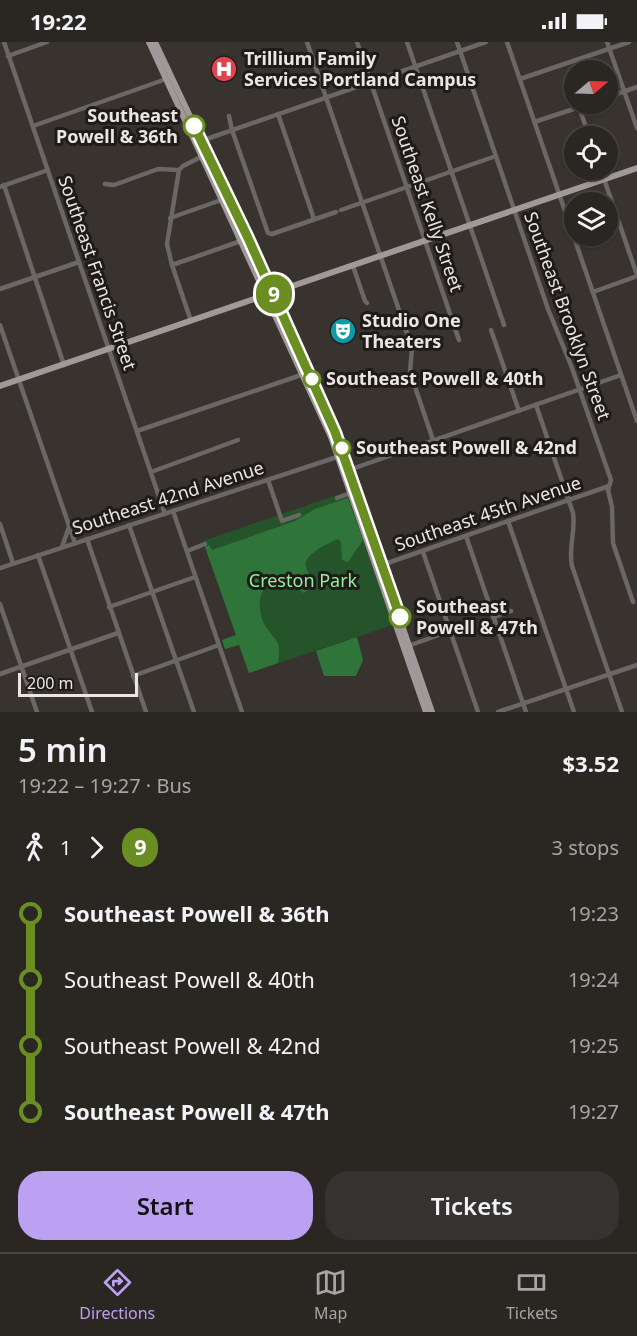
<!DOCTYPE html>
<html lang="en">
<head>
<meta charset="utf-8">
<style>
  :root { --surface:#2a2622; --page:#36322f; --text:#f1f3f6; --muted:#a5a5a5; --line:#464340; --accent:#bca0f2 }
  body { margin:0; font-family:"Noto Sans",sans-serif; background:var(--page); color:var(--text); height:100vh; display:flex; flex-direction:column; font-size:22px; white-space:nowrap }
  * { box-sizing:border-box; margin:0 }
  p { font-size:20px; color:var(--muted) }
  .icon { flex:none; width:33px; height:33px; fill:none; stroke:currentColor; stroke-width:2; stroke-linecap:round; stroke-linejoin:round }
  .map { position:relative; height:670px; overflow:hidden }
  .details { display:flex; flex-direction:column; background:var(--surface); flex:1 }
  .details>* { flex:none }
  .badge { padding:0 12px; border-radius:20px; font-size:21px; line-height:39px }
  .needle { width:39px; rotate:71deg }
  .tools { position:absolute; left:564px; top:18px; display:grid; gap:12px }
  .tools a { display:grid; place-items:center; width:54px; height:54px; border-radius:50%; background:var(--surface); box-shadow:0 2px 4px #0004,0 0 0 2px var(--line); font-size:30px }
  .scale { position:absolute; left:18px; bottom:15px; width:120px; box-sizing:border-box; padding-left:6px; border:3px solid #eae6e3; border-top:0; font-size:16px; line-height:21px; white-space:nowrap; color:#eae6e3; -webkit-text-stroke:4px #1e1b19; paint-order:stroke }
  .map>.badge { position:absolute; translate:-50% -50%; box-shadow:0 0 0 3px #fff }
  .legs { display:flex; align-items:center; gap:9px; height:66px; padding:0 18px; font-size:20px }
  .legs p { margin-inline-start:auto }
  .head { display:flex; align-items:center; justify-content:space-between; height:102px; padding:0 18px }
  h1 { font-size:33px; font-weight:600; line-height:45px }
  .primary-button { display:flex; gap:12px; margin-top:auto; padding:12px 18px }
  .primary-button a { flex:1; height:69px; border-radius:24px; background:var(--accent); color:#111; font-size:24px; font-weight:600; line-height:69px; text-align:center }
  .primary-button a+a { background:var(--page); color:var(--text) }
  ul { padding:0 18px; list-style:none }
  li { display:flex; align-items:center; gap:21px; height:66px; font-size:22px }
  li i { display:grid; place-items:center; width:9px; height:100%; margin:0 8px; background:currentColor }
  li i::after { content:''; width:15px; height:15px; margin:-8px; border:4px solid; border-radius:50%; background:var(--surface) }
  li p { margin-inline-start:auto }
  li:first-child i { background:linear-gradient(#0000 50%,currentColor 0) }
  li:last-child i { background:linear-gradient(currentColor 50%,#0000 0) }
  .status { display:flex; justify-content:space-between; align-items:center; height:42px; padding:0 30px; background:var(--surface); direction:ltr }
  .status svg { height:16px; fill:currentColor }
  .dock { display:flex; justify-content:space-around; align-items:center; height:84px; border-top:2px solid var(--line); background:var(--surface); font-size:16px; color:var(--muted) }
  .dock a { display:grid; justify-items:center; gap:3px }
  .dock .active { color:var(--accent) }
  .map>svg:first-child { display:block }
</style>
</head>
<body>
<div class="status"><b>19:22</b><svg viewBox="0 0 49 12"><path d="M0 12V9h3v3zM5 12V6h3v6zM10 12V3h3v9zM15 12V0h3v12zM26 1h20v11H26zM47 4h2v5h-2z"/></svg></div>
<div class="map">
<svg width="637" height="670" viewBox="0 0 637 670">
  <rect width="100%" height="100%" fill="#38332e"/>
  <path fill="#25542b" d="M346,450L393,583L249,631L239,603L225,607L222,598L236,593L203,499Z"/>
  <g fill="#2f753a">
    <path d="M348,456L363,498L348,520L342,518L341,500L338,497C330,500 309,510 306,520C304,526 310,533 312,538L307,549L303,551C297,545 291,541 282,540C258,537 256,566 264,582C268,589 275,595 278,602C280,608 279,615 278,621L249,631L239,603L225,607L222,598L236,593L205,505L209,503L212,508L295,479L315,467Z"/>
    <path d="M357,595L363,618L356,634H324L316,609Z"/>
  </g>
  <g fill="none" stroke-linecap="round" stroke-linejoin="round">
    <g stroke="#6b6767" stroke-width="4.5">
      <path d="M4,0L165,472"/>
      <path d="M307,0L412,306L410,330L433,398"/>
      <path d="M357,0L459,298"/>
      <path d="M407,0L504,283"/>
      <path d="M457,0L548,267L572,326L611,438L608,448L612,465L613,501L633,560"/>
      <path d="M507,0L637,379"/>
      <path d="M607,0L637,86"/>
      <path d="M8,14L47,0"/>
      <path d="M520,37L629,0"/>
      <path d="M608,55L637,45"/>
      <path d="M579,65L589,94"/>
      <path d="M278,72L314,177"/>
      <path d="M229,74L232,88L268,191L272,192L336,170"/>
      <path d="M534,80L589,62"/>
      <path d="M33,84L169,36"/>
      <path d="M201,99L486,0"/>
      <path d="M179,128L167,202L172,223L191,279"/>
      <path d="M601,128L637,233"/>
      <path d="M105,142L114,143L158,127L179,128L183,124L201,115"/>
      <path d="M4,143L64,323"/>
      <path d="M0,145L48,128"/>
      <path d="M341,168L496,114"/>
      <path d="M170,176L224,157"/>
      <path d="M172,223L241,199"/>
      <path d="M353,224L365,259L367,261"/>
      <path d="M0,247L79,220"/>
      <path d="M593,250L637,234"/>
      <path d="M0,283L75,501"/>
      <path d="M491,288L519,369"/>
      <path d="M536,363L573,471C576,489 568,505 572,524L622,670"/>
      <path d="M137,389L304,332"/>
      <path d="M346,429L621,333"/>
      <path d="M151,430L238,398"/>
      <path d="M268,438L282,479L299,473"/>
      <path d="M337,456L351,451"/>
      <path d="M173,469L242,670"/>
      <path d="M508,479L574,670"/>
      <path d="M0,482L13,521"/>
      <path d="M129,483L194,670"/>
      <path d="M466,494L526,670"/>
      <path d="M87,497L146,670"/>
      <path d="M62,505L69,485"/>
      <path d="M187,509L205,502"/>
      <path d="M423,510L478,670"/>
      <path d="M38,513L92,670"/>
      <path d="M379,524L609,444"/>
      <path d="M0,526L340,414"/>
      <path d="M0,562L37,670"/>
      <path d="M109,565L195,535"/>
      <path d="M493,575L511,569"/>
      <path d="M408,604L450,589"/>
      <path d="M0,632L118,591"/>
      <path d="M133,634L219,603"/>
      <path d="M498,670L637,623"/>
    </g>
    <g stroke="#a19899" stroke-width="6">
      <path d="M149,0L331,395L426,670"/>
      <path d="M155,0L254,210L335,390L432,670"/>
      <path d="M0,344L637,126"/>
    </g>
  </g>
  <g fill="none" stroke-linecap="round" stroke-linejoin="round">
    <g stroke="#fff" stroke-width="14">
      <path id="line-1" d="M194,84L248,196L335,390L400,575"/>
    </g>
    <use href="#line-1" stroke="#6b8e23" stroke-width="9"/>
  </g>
  <defs>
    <g id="hospital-disc" transform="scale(1.35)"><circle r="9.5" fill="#e0444e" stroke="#1e1b19"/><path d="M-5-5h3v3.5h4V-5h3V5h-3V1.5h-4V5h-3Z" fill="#fff"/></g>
    <g id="theatre-disc" transform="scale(1.35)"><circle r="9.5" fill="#0f9aa8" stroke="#1e1b19"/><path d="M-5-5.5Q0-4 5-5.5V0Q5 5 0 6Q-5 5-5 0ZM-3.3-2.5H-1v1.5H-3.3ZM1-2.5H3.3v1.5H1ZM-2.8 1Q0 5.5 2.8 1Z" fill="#fff"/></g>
  </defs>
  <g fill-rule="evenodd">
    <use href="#hospital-disc" x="224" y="27"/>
    <use href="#theatre-disc" x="343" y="289"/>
  </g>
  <g fill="#fff" stroke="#6b8e23" stroke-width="3">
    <circle cx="194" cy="84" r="10"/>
    <circle cx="312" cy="337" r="8"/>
    <circle cx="342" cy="406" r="8"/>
    <circle cx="400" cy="575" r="10"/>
  </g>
  <g text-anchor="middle" stroke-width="6" stroke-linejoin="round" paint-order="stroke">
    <g font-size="18" font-weight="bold" fill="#eae6e3" stroke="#1e1b19" text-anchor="start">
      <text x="244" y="23">Trillium Family<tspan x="244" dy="21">Services Portland Campus</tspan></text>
      <text x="362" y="285">Studio One<tspan x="362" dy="21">Theaters</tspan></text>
    </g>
    <g font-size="18" font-weight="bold" fill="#eae6e3" stroke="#1e1b19" text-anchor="start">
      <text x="178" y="80" text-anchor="end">Southeast<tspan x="178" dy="21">Powell &amp; 36th</tspan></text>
      <text x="326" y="343">Southeast Powell &amp; 40th</text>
      <text x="356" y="412">Southeast Powell &amp; 42nd</text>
      <text x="416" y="571">Southeast<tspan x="416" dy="21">Powell &amp; 47th</tspan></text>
    </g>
    <g font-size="18" fill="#eae6e3" stroke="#1e1b19">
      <text transform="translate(427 162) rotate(71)" y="6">Southeast Kelly Street</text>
      <text transform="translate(97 231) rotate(71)" y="6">Southeast Francis Street</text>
      <text transform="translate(567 274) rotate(70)" y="6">Southeast Brooklyn Street</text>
      <text transform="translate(168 456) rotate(-18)" y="6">Southeast 42nd Avenue</text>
      <text transform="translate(488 472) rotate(-19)" y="6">Southeast 45th Avenue</text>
    </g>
    <g font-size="18" fill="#93f09c" stroke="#1e1b19">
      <text x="303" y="545">Creston Park</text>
    </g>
  </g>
</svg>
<div class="tools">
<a><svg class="needle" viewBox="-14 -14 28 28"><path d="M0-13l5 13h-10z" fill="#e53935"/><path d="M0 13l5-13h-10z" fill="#a5a5a5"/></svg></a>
<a><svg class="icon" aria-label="locate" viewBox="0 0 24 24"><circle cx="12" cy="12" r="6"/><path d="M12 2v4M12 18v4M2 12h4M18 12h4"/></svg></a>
<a><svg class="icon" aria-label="layers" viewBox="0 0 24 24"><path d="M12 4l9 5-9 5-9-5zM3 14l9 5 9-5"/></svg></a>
</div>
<div class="scale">200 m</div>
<b class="badge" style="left:274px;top:252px;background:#6b8e23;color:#fff">9</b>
</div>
<section class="details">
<div class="head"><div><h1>5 min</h1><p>19:22 – 19:27 · Bus</p></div><b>$3.52</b></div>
<div class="legs"><svg class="icon" aria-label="walk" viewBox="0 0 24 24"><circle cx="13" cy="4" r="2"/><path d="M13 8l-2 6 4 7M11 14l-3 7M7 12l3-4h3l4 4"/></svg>1<svg class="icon" aria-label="forward" viewBox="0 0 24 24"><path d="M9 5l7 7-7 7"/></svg><b class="badge" style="background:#6b8e23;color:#fff">9</b><p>3 stops</p></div>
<ul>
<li><i style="color:#6b8e23"></i><b>Southeast Powell &amp; 36th</b><p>19:23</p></li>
<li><i style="color:#6b8e23"></i><span>Southeast Powell &amp; 40th</span><p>19:24</p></li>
<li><i style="color:#6b8e23"></i><span>Southeast Powell &amp; 42nd</span><p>19:25</p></li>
<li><i style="color:#6b8e23"></i><b>Southeast Powell &amp; 47th</b><p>19:27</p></li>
</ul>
<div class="primary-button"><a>Start</a><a>Tickets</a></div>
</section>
<nav class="dock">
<a class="active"><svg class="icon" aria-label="directions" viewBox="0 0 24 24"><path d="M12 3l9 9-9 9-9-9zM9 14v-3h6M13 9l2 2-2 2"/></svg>Directions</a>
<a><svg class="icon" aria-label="map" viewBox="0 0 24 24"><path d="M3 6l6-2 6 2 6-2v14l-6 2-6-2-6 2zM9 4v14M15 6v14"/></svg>Map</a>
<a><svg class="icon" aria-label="tickets" viewBox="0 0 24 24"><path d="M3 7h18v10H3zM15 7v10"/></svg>Tickets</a>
</nav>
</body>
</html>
